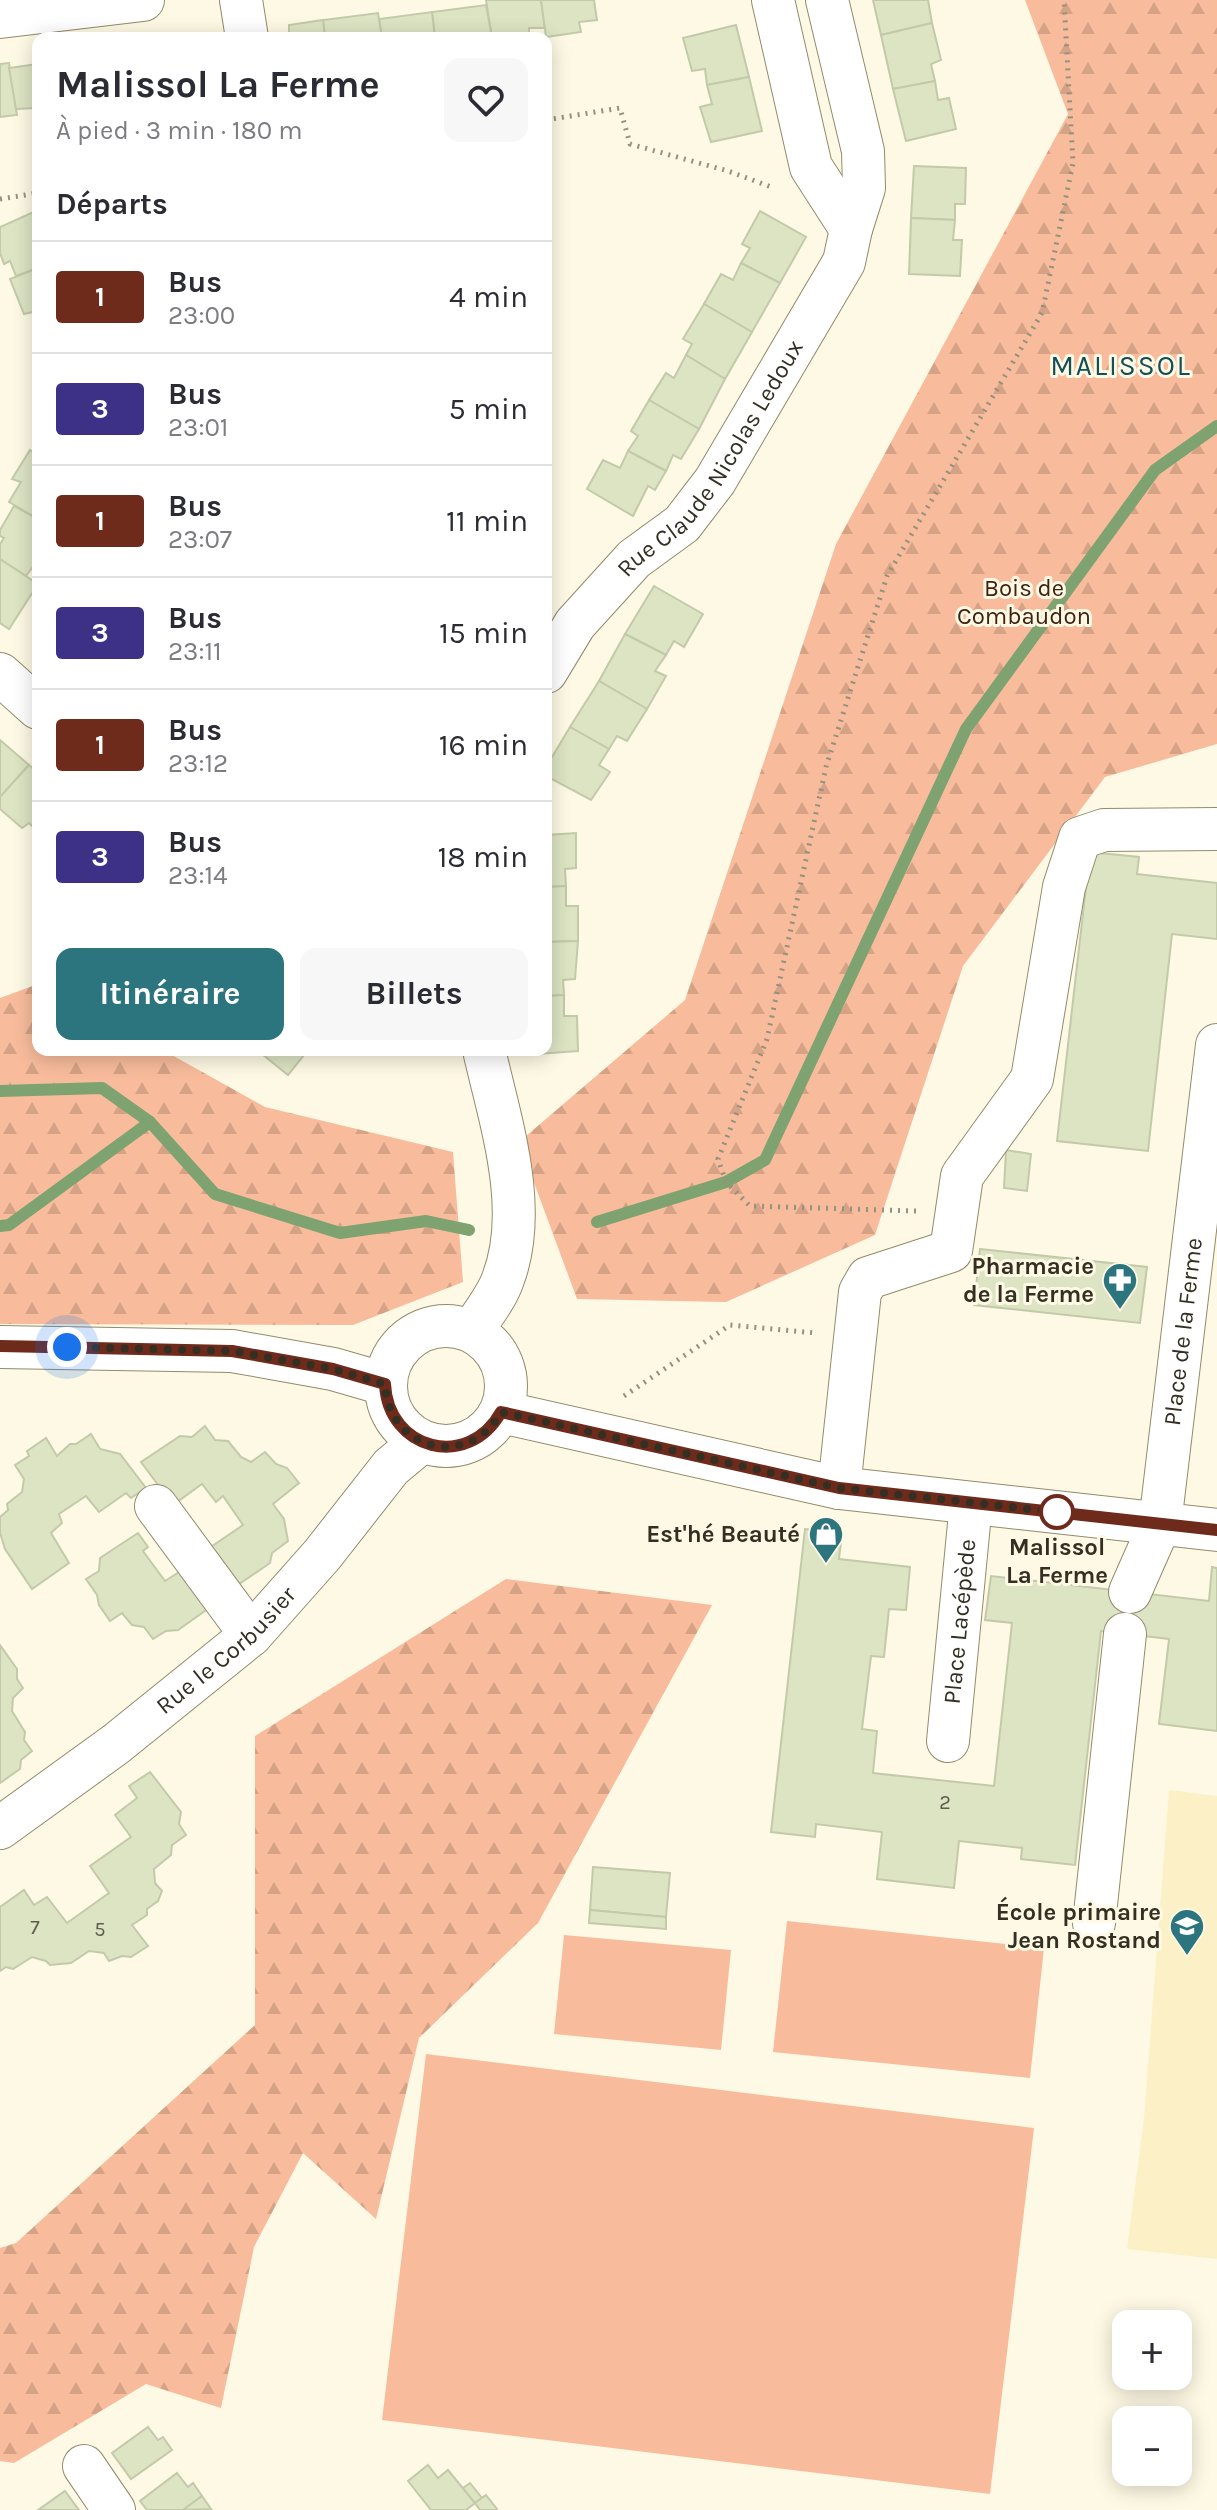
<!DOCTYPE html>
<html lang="fr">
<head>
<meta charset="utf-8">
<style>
  :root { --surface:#fff; --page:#f7f7f7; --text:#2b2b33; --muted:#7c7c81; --line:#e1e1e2; --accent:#2c757e }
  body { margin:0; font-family:Karla,sans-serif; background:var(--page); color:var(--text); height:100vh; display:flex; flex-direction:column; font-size:30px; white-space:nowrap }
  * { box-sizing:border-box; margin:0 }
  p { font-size:26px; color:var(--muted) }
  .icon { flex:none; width:44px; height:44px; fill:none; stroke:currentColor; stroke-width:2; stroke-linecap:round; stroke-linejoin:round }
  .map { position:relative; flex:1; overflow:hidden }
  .details { position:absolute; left:32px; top:32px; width:520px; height:1024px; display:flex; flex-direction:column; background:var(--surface); border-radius:16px; box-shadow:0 4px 20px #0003 }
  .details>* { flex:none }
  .badge { padding:0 16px; border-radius:6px; font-size:28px; line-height:52px }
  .fabs { position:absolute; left:1112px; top:2310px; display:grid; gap:16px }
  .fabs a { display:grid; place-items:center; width:80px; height:80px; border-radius:16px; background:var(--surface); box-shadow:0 4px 20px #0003; font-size:40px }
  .you { position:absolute; width:40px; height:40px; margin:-20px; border:6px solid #fff; border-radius:50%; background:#1a73e8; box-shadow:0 0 0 12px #1a73e833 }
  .map>.badge { position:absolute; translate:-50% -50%; box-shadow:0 0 0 4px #fff }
  h2 { padding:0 24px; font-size:30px; line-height:72px }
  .round { display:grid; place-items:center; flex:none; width:84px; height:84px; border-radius:16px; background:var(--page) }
  .overview { display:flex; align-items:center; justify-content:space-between; height:136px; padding:0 24px }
  h1 { font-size:38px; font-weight:700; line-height:60px }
  .primary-button { display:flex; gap:16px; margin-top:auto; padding:16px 24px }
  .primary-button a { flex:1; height:92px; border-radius:16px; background:var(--accent); color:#fff; font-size:32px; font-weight:700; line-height:92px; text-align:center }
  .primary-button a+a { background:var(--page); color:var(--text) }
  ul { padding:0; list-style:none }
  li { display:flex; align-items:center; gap:24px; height:112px; padding:0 24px; border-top:2px solid var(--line) }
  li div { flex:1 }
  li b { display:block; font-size:30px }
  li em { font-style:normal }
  li .badge { min-width:88px; font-weight:700; text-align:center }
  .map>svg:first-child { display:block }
</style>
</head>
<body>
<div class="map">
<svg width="1217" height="2510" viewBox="0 0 1217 2510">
  <defs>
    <pattern id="forest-firs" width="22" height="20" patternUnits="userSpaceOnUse" patternTransform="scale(2)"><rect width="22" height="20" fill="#f8bc9c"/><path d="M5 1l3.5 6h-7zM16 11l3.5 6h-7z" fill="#d5a286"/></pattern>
  </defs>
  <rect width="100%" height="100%" fill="#fef9e4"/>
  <path fill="#fcf0c6" d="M1169,1790L1217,1796V2259L1127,2249L1144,2118Z"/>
  <g fill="url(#forest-firs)">
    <path d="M1025,0H1217V744L1105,777L963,966L875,1235L726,1302L577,1299L519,1142L685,1000L836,544L1068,114Z"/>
    <path d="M38,984V1050H163L265,1107L453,1152L463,1282L353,1325L0,1324V998Z"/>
    <path d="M506,1579L712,1605L538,1923L419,2038L376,2219L303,2153L254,2247L221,2408L146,2384L14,2463L0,2461V2248L16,2243L255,2025V1736Z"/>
  </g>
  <g fill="#f8bc9c">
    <path d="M787,1921L1044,1948L1030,2078L773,2052Z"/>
    <path d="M564,1935L731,1950L721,2050L554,2034Z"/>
    <path d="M426,2054L1034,2128L990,2494L382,2420Z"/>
  </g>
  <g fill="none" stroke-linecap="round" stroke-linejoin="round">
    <g stroke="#7ea270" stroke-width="12">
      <path d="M0,1091L102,1088L150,1122"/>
      <path d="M597,1222L726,1182L765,1160L966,729L1155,470L1217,426"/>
      <path d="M0,1226L9,1225L150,1122L215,1194L340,1233L426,1221L469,1230"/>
    </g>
  </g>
  <g fill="#dde4c3" stroke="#c3caa9" stroke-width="2">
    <path d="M486,0H541L545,28H529V38H492Z"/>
    <path d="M541,0H594L597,20L579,22L581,32L546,37Z"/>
    <path d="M873,0H928L932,23L881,35Z"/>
    <path d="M486,5L492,38H435L432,12Z"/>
    <path d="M432,12L435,38H382L379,19Z"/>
    <path d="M378,13L382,38H325L323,20Z"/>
    <path d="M323,20L325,38H269V36L289,33V25Z"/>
    <path d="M932,23L941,60L931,64L935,81L893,89L881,35Z"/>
    <path d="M736,25L749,77L707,85L705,69L692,71L683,38Z"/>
    <path d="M9,63L17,115L0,117V64Z"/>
    <path d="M38,64V120H37L36,108L16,109L9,68Z"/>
    <path d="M749,77L762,131L711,142L700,107L712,104L707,85Z"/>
    <path d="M935,81L938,100L949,98L956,129L906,141L893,89Z"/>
    <path d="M914,166L966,168L965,204H955V220L911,218Z"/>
    <path d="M38,210V268L16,276L10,261L4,264L0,253V227Z"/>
    <path d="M760,211L806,237L780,283L741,263L750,248L742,244Z"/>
    <path d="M911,218L955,220L953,240H962L960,276L909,274Z"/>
    <path d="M741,263L780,283L752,332L704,304L721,274L733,280Z"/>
    <path d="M38,268V323L33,312L24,314L10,279Z"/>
    <path d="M704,304L752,332L725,379L686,355L692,344L683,339Z"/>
    <path d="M686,355L725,379L699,429L649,400L666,373L674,378Z"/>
    <path d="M649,400L699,429L681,459L673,455L666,471L628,451L638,436L631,431Z"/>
    <path d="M30,450L38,455V519L9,502L21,482L12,479Z"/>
    <path d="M628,451L666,471L655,490L648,486L633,516L587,489L603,460L620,468Z"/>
    <path d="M14,506L38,519V560L26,576L0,559V544L4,538L0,536V530Z"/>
    <path d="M0,559L38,584L9,629L0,623Z"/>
    <path d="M654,586L703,614L684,647L674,641L666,655L625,634Z"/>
    <path d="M625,634L666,655L655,671L666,676L647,709L599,681Z"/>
    <path d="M599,681L647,709L627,741L617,736L609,749L570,727Z"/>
    <path d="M570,727L609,749L599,765L610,772L591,800L546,776V767Z"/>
    <path d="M0,740L29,765L0,797Z"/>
    <path d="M29,765L38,773V832L29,823L22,828L0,809V797Z"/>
    <path d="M576,833V868L565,869L566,886L546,887V835Z"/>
    <path d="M1090,852L1139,857L1137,874L1217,883V939L1172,934L1148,1151L1057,1141Z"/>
    <path d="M566,886V906H578V941L546,942V887Z"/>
    <path d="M578,941L575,979L563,980L564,995L546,996V942Z"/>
    <path d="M564,995V1016H577L578,1051L523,1055V1050H546V996Z"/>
    <path d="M257,1050H308L288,1075Z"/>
    <path d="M1006,1150L1031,1154L1027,1191L1004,1188Z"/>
    <path d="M980,1249L1147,1267L1140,1323L974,1305Z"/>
    <path d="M205,1426L215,1440L228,1441L241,1457L251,1462L265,1452L276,1464L287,1468L299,1483L273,1504L284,1519L288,1541L272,1553L270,1563L232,1589L202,1553L243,1525L223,1496L216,1502L202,1484L173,1505L141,1462L180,1436L192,1437Z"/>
    <path d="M91,1434L100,1449L120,1454L146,1488L131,1498L126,1493L99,1512L86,1496L59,1514L62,1523L51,1533L69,1563L32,1589L5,1549L0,1533V1517L8,1510L7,1504L22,1492L24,1479L15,1465L29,1456L27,1451L46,1438L57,1456L70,1444H76Z"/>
    <path d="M805,1529L842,1533L839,1559L910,1567L906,1610L889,1609L884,1657L871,1656L862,1729L877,1731L873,1773L994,1786L1012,1623L985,1620L991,1576L1209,1601L1212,1567L1217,1568V1731L1159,1724L1169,1639L1101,1631L1075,1865L1021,1859L1022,1848L959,1841L954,1888L877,1879L882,1832L816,1824L815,1837L771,1832Z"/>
    <path d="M138,1533L148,1547L143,1551L165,1581L190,1565L219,1601L178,1630L166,1631L153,1639L144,1627L132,1625L122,1613L110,1621L99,1605L97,1595L86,1579L99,1571L100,1558Z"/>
    <path d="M0,1645L17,1669V1679L23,1688L13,1698L12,1711L25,1732L24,1740L32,1751L21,1760L20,1769L0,1783Z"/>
    <path d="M150,1772L181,1812L179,1824L186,1835L172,1845L171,1855L154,1869L155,1883L162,1891L158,1901L147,1909V1915L132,1925L148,1946L131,1957L122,1956L109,1961L104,1953L89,1951L71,1963L50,1965L46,1961L32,1957L13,1969L6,1967L0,1971V1907L24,1890L34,1905L47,1897L67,1923L109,1893L90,1866L131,1837L115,1815L137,1798L129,1786Z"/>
    <path d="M593,1867L670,1873L666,1917L590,1910Z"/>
    <path d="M590,1910L666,1917V1929L589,1923Z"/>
    <path d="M148,2427L158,2440L163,2437L172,2450L131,2479L112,2453Z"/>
    <path d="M428,2465L438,2478L448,2470L475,2503L466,2510H431L408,2481Z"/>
    <path d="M177,2473L188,2487L193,2483L202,2496L183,2510H147L140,2501Z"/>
    <path d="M470,2483L482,2498L475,2503L463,2488Z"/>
    <path d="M65,2491L79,2510H38Z"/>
    <path d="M486,2495L497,2509L495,2510H480L475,2503Z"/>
    <path d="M202,2496L211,2509L183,2510Z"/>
  </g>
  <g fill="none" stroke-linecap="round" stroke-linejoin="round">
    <g stroke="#938a6b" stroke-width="44">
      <g id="street">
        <path d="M241,0L247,38"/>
        <path d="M773,0L811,167L851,229"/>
        <path d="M0,17L143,0"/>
        <path id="s1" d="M546,672L575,624L634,559L682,524L715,481L844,262L851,229L864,188L863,151L827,0"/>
        <path d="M0,674L38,708"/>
        <circle cx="446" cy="1386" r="60"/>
        <path d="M472,1331C482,1315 497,1297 503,1279C530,1208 500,1121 484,1050"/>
        <path d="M0,1347L232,1351L333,1369L385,1384"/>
        <path d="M501,1412L839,1488L1217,1530"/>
        <path d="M839,1488L860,1292L868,1278L951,1251L962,1176L1032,1079L1064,887L1080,838L1104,830L1217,829"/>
        <path d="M156,1506L251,1635"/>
        <path id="s2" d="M1130,1592L1160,1524L1217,1045"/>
        <path id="s3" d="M948,1741L971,1503"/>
        <path id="s4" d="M0,1828L116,1744L251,1635L322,1555L391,1467L421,1442"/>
        <path d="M1094,1923L1125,1634"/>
        <path d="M84,2466L114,2510"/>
      </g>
    </g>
    <g stroke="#959180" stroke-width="5" stroke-dasharray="2 6" stroke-linecap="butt">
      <path d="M546,120L620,108L630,144L728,171L774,188"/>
      <path d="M0,199L38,193"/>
      <path d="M916,1211L750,1206L726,1182L718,1159L767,1039L826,767L887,576L1042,313L1073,163L1064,0"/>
      <path d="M624,1396L730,1325L816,1333"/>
    </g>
    <use href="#street" stroke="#fff" stroke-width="42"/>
  </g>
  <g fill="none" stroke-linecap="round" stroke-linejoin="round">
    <g stroke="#fff" stroke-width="18">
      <path id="line" d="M0,1346L232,1351L333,1369L385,1384C388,1450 468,1471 501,1412L839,1488L1217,1530"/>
    </g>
    <use href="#line" stroke="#6e2a1b" stroke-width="12"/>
    <path stroke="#332f22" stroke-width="8" stroke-dasharray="0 14.4" d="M67,1347L232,1351L333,1369L385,1384C388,1450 468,1471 501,1412L839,1488L1057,1512"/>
  </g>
  <defs>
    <g id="pharmacy-pin" transform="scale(1.8)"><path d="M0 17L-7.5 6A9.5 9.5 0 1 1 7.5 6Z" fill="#2c757e" stroke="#fef9e4"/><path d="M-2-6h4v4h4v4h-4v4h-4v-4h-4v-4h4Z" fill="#fff"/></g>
    <g id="shop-pin" transform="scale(1.8)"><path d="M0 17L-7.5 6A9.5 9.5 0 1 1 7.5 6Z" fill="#2c757e" stroke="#fef9e4"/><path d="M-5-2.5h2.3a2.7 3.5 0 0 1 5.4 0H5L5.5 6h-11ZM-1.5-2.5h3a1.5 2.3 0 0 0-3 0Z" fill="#fff"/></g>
    <g id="school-pin" transform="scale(1.8)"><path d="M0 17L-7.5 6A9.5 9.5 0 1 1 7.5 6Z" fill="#2c757e" stroke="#fef9e4"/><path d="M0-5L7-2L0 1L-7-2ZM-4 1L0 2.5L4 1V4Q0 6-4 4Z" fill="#fff"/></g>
  </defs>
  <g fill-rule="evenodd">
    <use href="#pharmacy-pin" x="1120" y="1280"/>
    <use href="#shop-pin" x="826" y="1534"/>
    <use href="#school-pin" x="1187" y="1926"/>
  </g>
  <circle fill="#fff" stroke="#6e2a1b" stroke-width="4" cx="1057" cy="1512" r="16"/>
  <g text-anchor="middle" stroke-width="6" stroke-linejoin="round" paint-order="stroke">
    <g font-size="20" fill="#5e5c4a">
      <text x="945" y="1809">2</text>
      <text x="35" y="1934">7</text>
      <text x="100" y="1936">5</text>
    </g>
    <g font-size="24" fill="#332f22" stroke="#fef9e4">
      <text dy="8" stroke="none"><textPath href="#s1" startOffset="272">Rue Claude Nicolas Ledoux</textPath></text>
      <text dy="8" stroke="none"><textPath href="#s2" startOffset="268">Place de la Ferme</textPath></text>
      <text dy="8" stroke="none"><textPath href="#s3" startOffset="120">Place Lacépède</textPath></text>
      <text dy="8" stroke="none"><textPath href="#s4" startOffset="288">Rue le Corbusier</textPath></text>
    </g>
    <g font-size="24" fill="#402210" stroke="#fef9e4">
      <text x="1024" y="596">Bois de<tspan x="1024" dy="28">Combaudon</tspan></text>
    </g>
    <g font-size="24" font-weight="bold" fill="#332f22" stroke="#fef9e4" text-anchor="end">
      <text x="1094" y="1274">Pharmacie<tspan x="1094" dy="28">de la Ferme</tspan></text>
      <text x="800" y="1542">Est'hé Beauté</text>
      <text x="1161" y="1920">École primaire<tspan x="1161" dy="28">Jean Rostand</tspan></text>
    </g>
    <g font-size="24" font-weight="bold" fill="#332f22" stroke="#fef9e4">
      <text x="1057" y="1555">Malissol<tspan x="1057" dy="28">La Ferme</tspan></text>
    </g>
    <g font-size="28" letter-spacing="2" fill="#134f56" stroke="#fef9e4">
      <text x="1121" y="375">MALISSOL</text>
    </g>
  </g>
</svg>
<div class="fabs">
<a>+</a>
<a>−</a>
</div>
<div class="you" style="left:67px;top:1347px"></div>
<section class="details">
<div class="overview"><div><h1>Malissol La Ferme</h1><p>À pied · 3 min · 180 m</p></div><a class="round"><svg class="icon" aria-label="heart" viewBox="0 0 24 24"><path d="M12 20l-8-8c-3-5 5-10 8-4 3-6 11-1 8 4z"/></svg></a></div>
<h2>Départs</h2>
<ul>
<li><span class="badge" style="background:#6e2a1b;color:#fff">1</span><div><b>Bus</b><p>23:00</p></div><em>4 min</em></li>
<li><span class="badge" style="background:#3c3187;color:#fff">3</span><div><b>Bus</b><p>23:01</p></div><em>5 min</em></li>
<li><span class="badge" style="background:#6e2a1b;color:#fff">1</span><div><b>Bus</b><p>23:07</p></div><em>11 min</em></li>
<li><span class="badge" style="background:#3c3187;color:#fff">3</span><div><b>Bus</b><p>23:11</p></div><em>15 min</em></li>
<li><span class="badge" style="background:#6e2a1b;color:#fff">1</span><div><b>Bus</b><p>23:12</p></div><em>16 min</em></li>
<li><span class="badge" style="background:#3c3187;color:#fff">3</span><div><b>Bus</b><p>23:14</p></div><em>18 min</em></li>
</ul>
<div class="primary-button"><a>Itinéraire</a><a>Billets</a></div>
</section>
</div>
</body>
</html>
